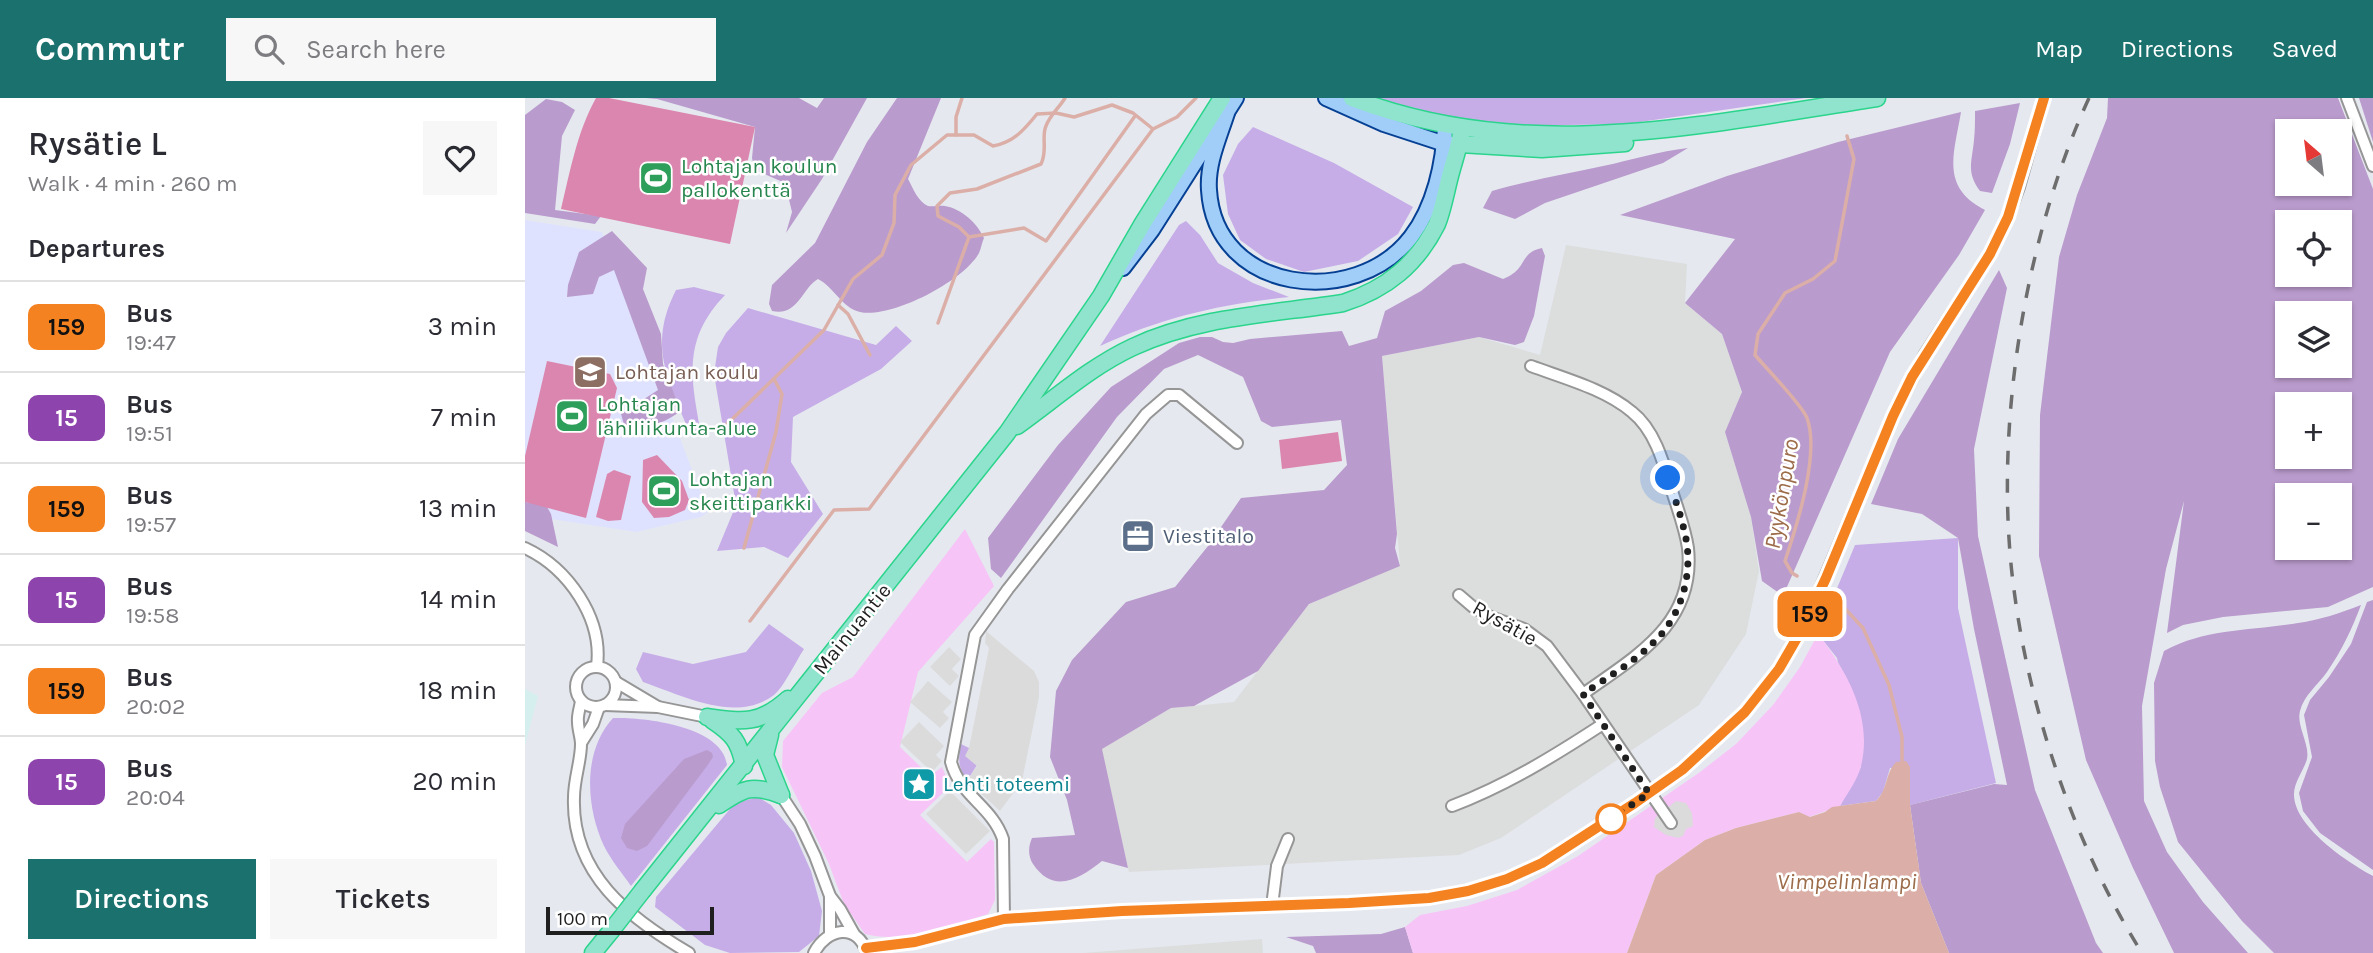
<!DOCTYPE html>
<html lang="en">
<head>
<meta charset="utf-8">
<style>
  :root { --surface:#fff; --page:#f7f7f7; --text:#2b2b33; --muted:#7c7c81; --line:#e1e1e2; --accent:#1b716e }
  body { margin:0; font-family:Karla,sans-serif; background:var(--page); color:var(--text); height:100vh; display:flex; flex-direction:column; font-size:26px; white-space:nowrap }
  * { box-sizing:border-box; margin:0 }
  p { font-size:23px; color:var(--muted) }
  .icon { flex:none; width:38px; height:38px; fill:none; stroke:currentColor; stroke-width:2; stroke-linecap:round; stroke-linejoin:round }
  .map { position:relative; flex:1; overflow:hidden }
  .panel { display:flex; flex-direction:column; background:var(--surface); width:525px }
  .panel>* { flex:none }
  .badge { padding:0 14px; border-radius:10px; font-size:24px; line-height:46px }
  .needle { width:46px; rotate:332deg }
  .fabs { position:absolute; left:1750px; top:21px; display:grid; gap:14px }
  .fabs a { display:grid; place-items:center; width:77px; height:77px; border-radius:0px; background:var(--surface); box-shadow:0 2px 5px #0004; font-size:35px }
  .scale { position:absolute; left:21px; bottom:18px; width:168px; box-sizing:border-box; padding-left:7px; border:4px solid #1f1f1f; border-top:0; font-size:19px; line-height:24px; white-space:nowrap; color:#1f1f1f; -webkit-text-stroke:5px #fff; paint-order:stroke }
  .you { position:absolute; width:35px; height:35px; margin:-18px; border:5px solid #fff; border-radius:50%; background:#1a73e8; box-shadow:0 0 0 10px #1a73e833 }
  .map>.badge { position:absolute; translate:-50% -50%; box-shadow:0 0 0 4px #fff }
  h2 { padding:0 28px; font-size:26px; line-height:63px }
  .round { display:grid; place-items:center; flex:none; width:74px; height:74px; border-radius:0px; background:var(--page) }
  .headline { display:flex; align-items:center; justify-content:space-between; height:119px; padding:0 28px }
  h1 { font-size:33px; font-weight:600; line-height:52px }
  .primary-button { display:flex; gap:14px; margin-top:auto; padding:14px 28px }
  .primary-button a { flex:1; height:80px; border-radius:0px; background:var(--accent); color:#fff; font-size:28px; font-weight:600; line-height:80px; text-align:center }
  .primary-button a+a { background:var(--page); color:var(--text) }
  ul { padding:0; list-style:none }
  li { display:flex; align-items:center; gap:21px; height:91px; padding:0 28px; border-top:2px solid var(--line) }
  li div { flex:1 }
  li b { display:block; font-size:26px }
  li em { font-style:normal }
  li .badge { min-width:77px; font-weight:700; text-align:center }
  header { display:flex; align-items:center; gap:42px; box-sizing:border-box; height:98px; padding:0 35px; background:var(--accent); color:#fff }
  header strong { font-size:33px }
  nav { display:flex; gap:38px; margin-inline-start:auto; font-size:24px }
  .search { width:490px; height:63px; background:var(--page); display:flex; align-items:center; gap:18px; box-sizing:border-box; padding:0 24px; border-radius:0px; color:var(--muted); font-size:26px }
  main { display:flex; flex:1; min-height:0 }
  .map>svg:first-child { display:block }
</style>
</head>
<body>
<header>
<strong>Commutr</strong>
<div class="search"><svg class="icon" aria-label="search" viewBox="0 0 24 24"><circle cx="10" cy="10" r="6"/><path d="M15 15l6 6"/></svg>Search here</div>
<nav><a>Map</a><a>Directions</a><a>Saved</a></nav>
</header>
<main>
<section class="panel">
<div class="headline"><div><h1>Rysätie L</h1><p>Walk · 4 min · 260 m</p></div><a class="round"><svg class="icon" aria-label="heart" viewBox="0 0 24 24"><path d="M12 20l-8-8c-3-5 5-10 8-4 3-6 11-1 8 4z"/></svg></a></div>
<h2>Departures</h2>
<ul>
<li><span class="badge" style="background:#f58220;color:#111">159</span><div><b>Bus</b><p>19:47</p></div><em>3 min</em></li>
<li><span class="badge" style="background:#8e44ad;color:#fff">15</span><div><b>Bus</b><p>19:51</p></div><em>7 min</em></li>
<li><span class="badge" style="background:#f58220;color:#111">159</span><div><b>Bus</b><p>19:57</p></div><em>13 min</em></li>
<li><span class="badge" style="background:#8e44ad;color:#fff">15</span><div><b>Bus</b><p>19:58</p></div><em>14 min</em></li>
<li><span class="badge" style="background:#f58220;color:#111">159</span><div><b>Bus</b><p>20:02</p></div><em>18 min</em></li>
<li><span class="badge" style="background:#8e44ad;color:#fff">15</span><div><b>Bus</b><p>20:04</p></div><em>20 min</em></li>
</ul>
<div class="primary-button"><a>Directions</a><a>Tickets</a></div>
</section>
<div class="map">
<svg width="1848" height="855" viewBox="0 0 1848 855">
  <rect width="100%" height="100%" fill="#e5e9ef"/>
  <g fill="#dcdddd">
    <path d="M1041,147L1162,166L1160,205L1197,236L1217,294L1200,334L1226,419L1234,473L1221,536L1174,607L976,740L934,757L604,774L576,651L646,610L709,604L784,506L875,467L857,258L954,239L1015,257Z"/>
    <path d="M737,841L738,855H558Z"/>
  </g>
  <path fill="#d5efee" d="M0,591L13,598L0,647Z"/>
  <path fill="#dfe2fe" d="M0,122L77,134L183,414L176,419L111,434L0,417Z"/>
  <g fill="#c6ade7">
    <path d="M845,0H1281L1101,26L984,28L905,17Z"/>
    <path d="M728,29L809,65L888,109L873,136L833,163L779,174L741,161L715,142L703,116L698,77L713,46Z"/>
    <path d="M661,123L675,137L693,165L728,185L764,199C696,206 638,219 575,248L654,127Z"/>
    <path d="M169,189L200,197C157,242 166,280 176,335L165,336C144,282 122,249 151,192Z"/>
    <path d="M223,210L351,247L371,228L387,243L356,271L268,319L266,364L298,416L263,460L239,449L192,453L211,407L189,276L193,249L201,235Z"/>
    <path d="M1433,440V510L1471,685L1385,707V669L1365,670L1358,694L1351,703L1315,708L1336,669L1312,560L1293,536L1330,447Z"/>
    <path d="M244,526L279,551C271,563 259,589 249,597C211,626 156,597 118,584L111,571L118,554L168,566L221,554Z"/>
    <path d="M88,620C119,619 198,628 202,667L106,788C97,775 86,762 79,748C61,709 57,654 88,620Z"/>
    <path d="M436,646L444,650L452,667L442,683C433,670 433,661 436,646Z"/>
    <path d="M233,699L246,707L269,735L286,773L297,813L294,838L274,854L205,855L180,847L130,809L131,799L210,705Z"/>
  </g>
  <g fill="#ba9bcd" fill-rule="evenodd">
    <path d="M121,0H274L292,10L299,0H342L297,81L261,135L267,114L260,85L230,72L227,60L230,29L132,1Z"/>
    <path d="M372,0H416L383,81C388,90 393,104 403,108C408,109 415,107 420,108C437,111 452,125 459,140C457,144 456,151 454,155C439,183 366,221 335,214C317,210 309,189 293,181C277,190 273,219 247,213L244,206L247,187L290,145L342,44Z"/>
    <path d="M1583,0H1813L1848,91V489L1803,509L1698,519L1658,527L1642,535L1659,403L1641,471L1617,608L1619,703L1642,754L1678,804L1723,855H1649L1608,770L1561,662L1514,458L1515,317L1534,159L1552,97L1582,20ZM1762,33H1815V86H1762ZM1762,124H1815V177H1762ZM1762,215H1815V268H1762ZM1762,306H1815V359H1762ZM1762,397H1815V450H1762Z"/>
    <path d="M1834,0H1848V44Z"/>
    <path d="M21,1L37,4L50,12L37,38L30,112L76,118L70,126L0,115V17Z"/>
    <path d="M1495,5L1485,46L1467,95L1455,93C1441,74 1447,64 1449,42C1450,33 1450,23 1450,13Z"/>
    <path d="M1436,14C1429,56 1415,89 1460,112L1434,157L1365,254L1258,498L1237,483L1226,419L1200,334L1217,294L1197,236L1160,205L1210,141L1095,117L1202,78L1313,44Z"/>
    <path d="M1163,50L1138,65L1020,105L990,121L958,110L967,93C1006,82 1040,76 1078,68C1107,62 1134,53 1163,50Z"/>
    <path d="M87,133L122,170L118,191L136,236L138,266L154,309L153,315C136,327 120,330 100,330L96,316L133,292L89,172L74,179L68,196L42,199L43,187L54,154Z"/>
    <path d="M1017,150L1020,158L1009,218L999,244L990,247L954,239L857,258L872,436L870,450L875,468L784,506L733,573L669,608L646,610L577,651L603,770L577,763C554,781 529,797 508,766C503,758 503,749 507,740L550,737L542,702L525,659L531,593L547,562L601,504L650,489L683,448L716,400L799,392L822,367L816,322L747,329L736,323L718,279L673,257L639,271L592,319L476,480L466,471L463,440L533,347L586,289L654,245L675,239H687L698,244L708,245L725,241L817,233L824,248L852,240L860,213L896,193L928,167L939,165L978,181C1004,171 993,155 1017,150Z"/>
    <path d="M1474,172L1482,190L1449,351L1453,438L1510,692L1571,845L1578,855H1424L1396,785L1385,707L1469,686L1482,687L1449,531L1433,440L1397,416L1346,406L1373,341Z"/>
    <path d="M0,404L21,407L26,416L33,449L0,433Z"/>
    <path d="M1848,502V772L1795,735L1778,713L1774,695L1787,659L1779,617L1785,602L1804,579L1826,546L1842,504Z"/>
    <path d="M1836,507C1827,531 1817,552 1802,574C1793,587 1779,597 1775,613C1771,628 1785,646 1782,661C1779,672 1769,684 1769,696C1768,728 1823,765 1848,778V855H1749L1717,823L1653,744L1635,689L1630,663L1629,585L1639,553C1681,530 1727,533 1773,525C1795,522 1815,515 1836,507Z"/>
    <path d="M182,652L187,655L188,659L182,668L122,748L112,753L102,750L96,740L100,726L159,661Z"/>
    <path d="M880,829L888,855H791L788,848L761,839L856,836Z"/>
  </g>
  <g fill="#f7c4f7">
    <path d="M440,431L469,488L393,574L375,649L405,678L417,669L425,688L395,717L442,764L466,741L469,744L470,802L463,816C426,828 378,846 340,836L319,806L304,766L257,669L258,643L297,595L328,579Z"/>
    <path d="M1293,536C1322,573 1348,619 1336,668C1333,681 1322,696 1315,708L1284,719L1274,714L1211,730L1180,742L1131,777L1102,855H888L880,829L895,817L942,808L992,792L1053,758L1175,674L1211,646L1248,607L1275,569Z"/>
  </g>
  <g fill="#db86ae">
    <path d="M71,0H84L230,29L205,146L36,111C45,74 52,34 71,0Z"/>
    <path d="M22,263L85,276L92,290L61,420L0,404V358Z"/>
    <path d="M813,334L817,363L757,371L754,342Z"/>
    <path d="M132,357L157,383L164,402L160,412L144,419L129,420L117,404L118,362Z"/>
    <path d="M89,372L106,378L96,422L83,423L71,419L82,376Z"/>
  </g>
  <g fill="#dbdbdb">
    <path d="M461,533L509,573L514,584V599L497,683L475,713L442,683L452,668L440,658L444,650L464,550L460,545Z"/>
    <path d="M424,549L436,561L427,571L434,578L425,588L405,569Z"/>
    <path d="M403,583L427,604L418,614L424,620L415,630L385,604Z"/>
    <path d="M394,624L419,648L411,657L417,663L407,674L375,644Z"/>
    <path d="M425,693L465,733L441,756L401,716Z"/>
    <path d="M1151,703L1161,705L1167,715L1168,728L1161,731L1158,738L1153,740L1141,737L1129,729L1130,720Z"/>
  </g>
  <path fill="#dbafa7" d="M1381,663L1385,669V707L1396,785L1424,855H1102L1131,777L1180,742L1211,730L1274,714L1285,719L1300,714L1307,709L1351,703C1363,692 1360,675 1371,664Z"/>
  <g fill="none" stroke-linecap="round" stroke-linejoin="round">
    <g stroke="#dbafa7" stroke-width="3.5">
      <path d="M431,37V19L437,0"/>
      <path d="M444,139L434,129L413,118L412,108L425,95L452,91L516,66C523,52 516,39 521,28C525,17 534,10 540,0"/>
      <path d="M313,207L323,216L345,257"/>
      <path d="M413,225L444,139L499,130L521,143L610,18"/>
      <path d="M198,330L299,232L328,181L357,157L369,125L370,97L386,67L422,37H449L468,48C489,44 499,32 512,16L531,15L549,19L587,7L608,15L628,31"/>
      <path d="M219,450L251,334L257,296L249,281"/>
      <path d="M1272,478L1267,475L1260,463C1272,427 1295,356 1282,320C1277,307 1241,270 1230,257L1233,236L1260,195L1288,181L1310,163L1329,61L1322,38"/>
      <path d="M1311,501L1338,530L1364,587L1377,639V663"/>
      <path d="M225,523L309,412L344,411L628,31L652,19L671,0"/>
    </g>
    <g stroke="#969696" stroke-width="14">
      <g id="minor">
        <path d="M1822,0L1848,68"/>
        <path d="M1006,268C1038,280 1080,291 1107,314C1130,332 1139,366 1147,393C1153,412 1160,430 1163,450C1171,526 1111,558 1058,596"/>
        <path d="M0,450C43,470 78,520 72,568"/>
        <path d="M934,497L948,509L966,519L999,531L1022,548L1058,596L1146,725"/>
        <circle cx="71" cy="589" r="20"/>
        <path d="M91,584L133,609"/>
        <path d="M56,603C55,610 52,618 53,624C53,632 56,639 56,646C56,663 49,681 49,699C46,776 104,820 164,855"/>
        <path d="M80,607L133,609L182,619"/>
        <path d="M56,645L68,626L74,609"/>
        <path d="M256,697L275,726L290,758L305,798L315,811L329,836"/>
        <path d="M927,708C982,687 1029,658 1078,626"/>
        <path d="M305,798V836"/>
        <path d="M747,808L752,768L763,741"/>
        <path d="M479,821L478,741C467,708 435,698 426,664L450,537L483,491L621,316L643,297H654L712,345"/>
        <path d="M341,850L390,844L479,821L597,813L824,805L904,800L943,793L982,781L1016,765L1110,705L1157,672L1220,614L1254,571L1284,517L1368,318L1400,256L1465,156L1483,119L1494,89L1519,0"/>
        <path d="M289,855C302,830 332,824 342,855"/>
      </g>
    </g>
    <g stroke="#064094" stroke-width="18">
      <g id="major">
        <path d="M801,0L859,26L920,46H927"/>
        <path d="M702,15C694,40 682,66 684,92C690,195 830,212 886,139C909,109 919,65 920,28"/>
        <path d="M598,170L627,132L711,0"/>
      </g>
    </g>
    <g stroke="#2bd48c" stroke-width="19">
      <g id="highway">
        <path d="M827,0C1001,67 1174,27 1352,0"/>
        <path d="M935,46L1017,51L1100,45"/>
        <path d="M492,328C530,301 565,269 608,249C674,218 748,216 818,205C862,191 892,166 912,126C918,111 921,93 925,78C929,62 935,47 937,30"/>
        <path d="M182,619C218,624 234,627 263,601"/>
        <path d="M187,622C208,636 214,643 219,668"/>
        <path d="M245,637L240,657L256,697"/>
        <path d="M194,707C219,690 227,686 256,697"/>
        <path d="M118,792L482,335L576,198L618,125L697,0"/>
        <path d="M68,855L86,833"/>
      </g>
    </g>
    <use href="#minor" stroke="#fff" stroke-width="10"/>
    <use href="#major" stroke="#a1cef8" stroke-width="14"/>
    <use href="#highway" stroke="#90e4cd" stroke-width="16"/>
    <path stroke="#6d6d6d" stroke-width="3.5" stroke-dasharray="14 14" stroke-linecap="butt" d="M1564,0C1498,143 1468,336 1489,492C1505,616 1551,750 1617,855"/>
    <g stroke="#2bd48c" stroke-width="19" stroke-linecap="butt">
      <path id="highway-bridge" d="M86,833L118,792"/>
    </g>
    <use href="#highway-bridge" stroke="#90e4cd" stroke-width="16"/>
  </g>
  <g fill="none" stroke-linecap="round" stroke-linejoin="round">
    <g stroke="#fff" stroke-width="16">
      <path id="line" d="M341,850L390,844L479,821L597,813L824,805L904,800L943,793L982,781L1017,765L1110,705L1157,672L1220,614L1254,571L1276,533L1301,480L1368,318L1387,279L1465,156L1483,119L1519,0"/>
    </g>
    <use href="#line" stroke="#f58220" stroke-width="10"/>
    <path stroke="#1f1f1f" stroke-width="7" stroke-dasharray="0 12.6" d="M1086,721L1124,695L1058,596C1081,580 1108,565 1128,545C1157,518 1169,474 1160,436C1156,417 1149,398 1143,380"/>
  </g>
  <defs>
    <g id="stadium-square" transform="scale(1.75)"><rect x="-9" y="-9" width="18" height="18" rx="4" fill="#2e9e5b" stroke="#fff"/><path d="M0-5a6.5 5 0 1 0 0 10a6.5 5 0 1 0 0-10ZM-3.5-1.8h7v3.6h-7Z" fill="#fff"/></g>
    <g id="school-square" transform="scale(1.75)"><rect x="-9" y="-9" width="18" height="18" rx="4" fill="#8d6e63" stroke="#fff"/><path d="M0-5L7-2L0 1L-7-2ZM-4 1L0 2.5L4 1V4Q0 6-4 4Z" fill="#fff"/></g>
    <g id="office-square" transform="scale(1.75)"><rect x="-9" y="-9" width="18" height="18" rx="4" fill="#5c6f8a" stroke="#fff"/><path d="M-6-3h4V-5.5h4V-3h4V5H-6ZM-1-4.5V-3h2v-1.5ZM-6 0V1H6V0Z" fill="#fff"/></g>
    <g id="sight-square" transform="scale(1.75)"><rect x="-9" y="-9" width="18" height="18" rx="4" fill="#0f9aa8" stroke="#fff"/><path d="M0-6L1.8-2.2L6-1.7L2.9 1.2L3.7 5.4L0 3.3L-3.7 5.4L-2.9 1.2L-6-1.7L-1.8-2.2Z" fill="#fff"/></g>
  </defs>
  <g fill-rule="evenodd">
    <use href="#stadium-square" x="131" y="80"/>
    <use href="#school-square" x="65" y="274"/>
    <use href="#stadium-square" x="47" y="318"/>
    <use href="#stadium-square" x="139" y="393"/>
    <use href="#office-square" x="613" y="438"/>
    <use href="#sight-square" x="394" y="686"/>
  </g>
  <circle fill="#fff" stroke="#f58220" stroke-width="3.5" cx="1086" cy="721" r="14"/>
  <g text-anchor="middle" stroke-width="5" stroke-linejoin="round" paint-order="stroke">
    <g font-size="21" fill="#27864d" stroke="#fff" text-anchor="start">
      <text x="156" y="75">Lohtajan koulun<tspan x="156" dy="24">pallokenttä</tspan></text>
      <text x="72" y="313">Lohtajan<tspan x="72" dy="24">lähiliikunta-alue</tspan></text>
      <text x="164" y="388">Lohtajan<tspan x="164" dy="24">skeittiparkki</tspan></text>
    </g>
    <g font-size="21" fill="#785e54" stroke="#fff" text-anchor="start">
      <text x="90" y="281">Lohtajan koulu</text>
    </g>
    <g font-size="21" fill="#4e5e75" stroke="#fff" text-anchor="start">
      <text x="638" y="445">Viestitalo</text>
    </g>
    <g font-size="21" fill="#1f1f1f" stroke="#fff">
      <text transform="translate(980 525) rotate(29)" y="7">Rysätie</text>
      <text transform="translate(327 531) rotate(-51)" y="7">Mainuantie</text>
    </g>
    <g font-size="21" fill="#0d838f" stroke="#fff" text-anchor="start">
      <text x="418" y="693">Lehti toteemi</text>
    </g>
    <g font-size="23" font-style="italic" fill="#9c6b48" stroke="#fff">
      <text transform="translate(1256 396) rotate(-80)" y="8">Pyykönpuro</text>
      <text x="1322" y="791">Vimpelinlampi</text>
    </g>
  </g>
</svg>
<div class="fabs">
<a><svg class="needle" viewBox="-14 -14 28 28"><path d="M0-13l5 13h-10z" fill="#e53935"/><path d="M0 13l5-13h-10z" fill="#7c7c81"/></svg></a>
<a><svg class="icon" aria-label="locate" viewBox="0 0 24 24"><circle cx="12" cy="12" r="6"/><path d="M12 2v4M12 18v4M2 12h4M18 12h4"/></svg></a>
<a><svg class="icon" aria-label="layers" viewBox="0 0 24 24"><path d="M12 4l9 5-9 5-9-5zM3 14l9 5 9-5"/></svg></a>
<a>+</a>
<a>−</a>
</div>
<div class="scale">100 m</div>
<div class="you" style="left:1143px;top:380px"></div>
<b class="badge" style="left:1285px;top:516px;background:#f58220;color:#111">159</b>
</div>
</main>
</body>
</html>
